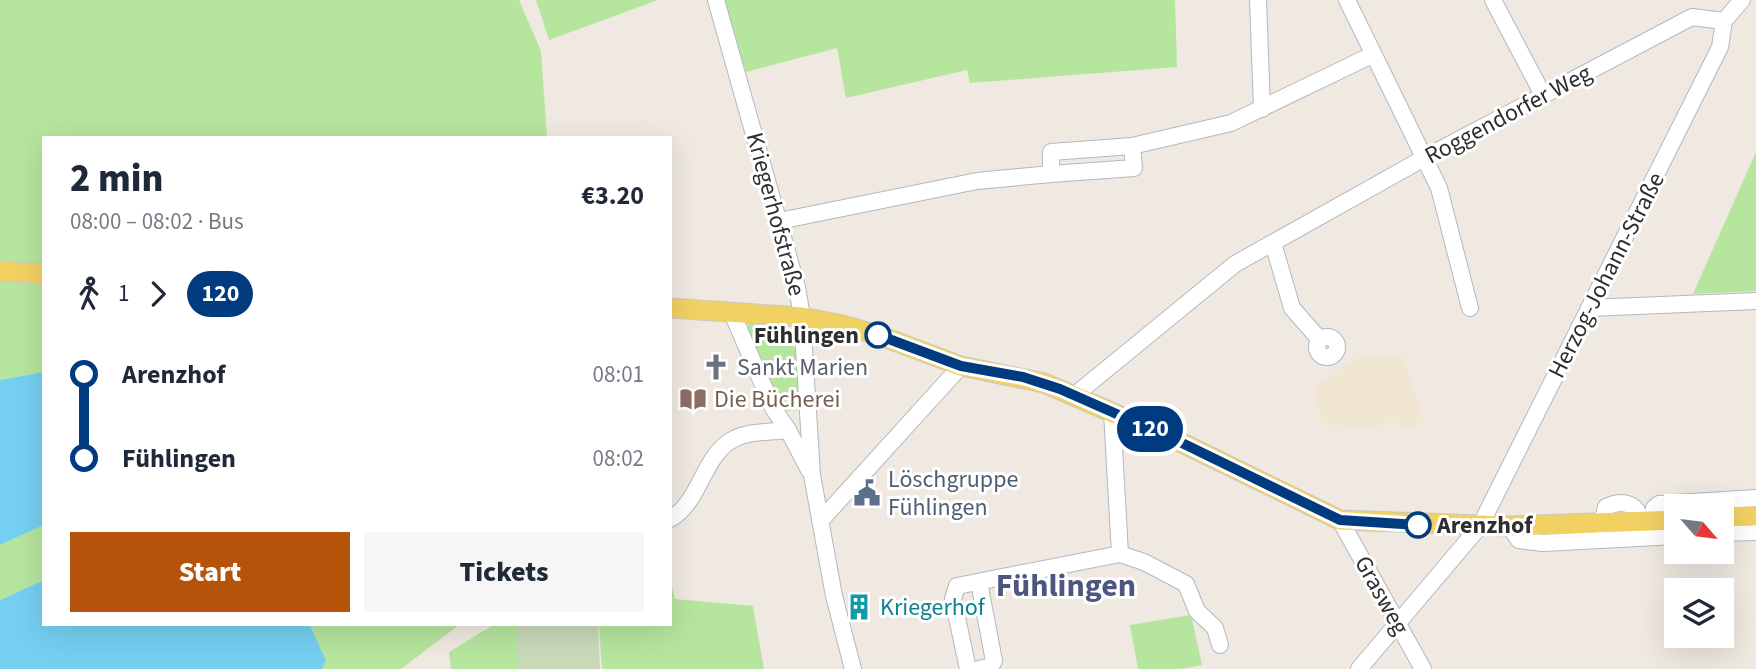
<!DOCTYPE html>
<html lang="en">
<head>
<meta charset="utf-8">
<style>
  :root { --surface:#fff; --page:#f6f6f7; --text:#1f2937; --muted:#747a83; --accent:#b45309 }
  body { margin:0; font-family:"Source Sans 3",sans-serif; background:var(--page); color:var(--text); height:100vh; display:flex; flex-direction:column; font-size:26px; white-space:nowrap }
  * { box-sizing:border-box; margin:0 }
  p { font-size:23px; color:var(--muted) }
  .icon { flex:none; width:38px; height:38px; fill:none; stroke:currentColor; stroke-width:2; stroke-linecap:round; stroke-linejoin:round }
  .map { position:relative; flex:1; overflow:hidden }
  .details { position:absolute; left:42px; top:136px; width:630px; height:490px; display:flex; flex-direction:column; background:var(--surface); border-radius:0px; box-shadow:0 7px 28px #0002 }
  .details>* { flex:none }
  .badge { padding:0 14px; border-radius:23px; font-size:24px; line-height:46px }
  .needle { width:46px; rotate:118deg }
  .tools { position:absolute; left:1664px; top:494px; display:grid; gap:14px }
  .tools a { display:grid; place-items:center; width:70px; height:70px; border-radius:0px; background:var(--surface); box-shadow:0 7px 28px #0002; font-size:35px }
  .map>.badge { position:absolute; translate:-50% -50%; box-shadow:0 0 0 4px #fff }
  .legs { display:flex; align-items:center; gap:10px; height:77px; padding:0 28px; font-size:23px }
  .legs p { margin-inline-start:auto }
  .head { display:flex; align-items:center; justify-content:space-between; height:119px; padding:0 28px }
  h1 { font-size:38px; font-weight:800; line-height:52px }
  .button { display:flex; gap:14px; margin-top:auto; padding:14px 28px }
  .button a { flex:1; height:80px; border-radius:0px; background:var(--accent); color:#fff; font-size:28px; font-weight:800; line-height:80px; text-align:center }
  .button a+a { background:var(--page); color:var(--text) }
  ul { padding:0 28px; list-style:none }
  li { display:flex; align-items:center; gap:24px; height:84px; font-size:26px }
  li i { display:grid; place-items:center; width:10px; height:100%; margin:0 9px; background:currentColor }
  li i::after { content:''; width:18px; height:18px; margin:-9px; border:5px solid; border-radius:50%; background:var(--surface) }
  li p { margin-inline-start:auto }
  li:first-child i { background:linear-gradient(#0000 50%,currentColor 0) }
  li:last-child i { background:linear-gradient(currentColor 50%,#0000 0) }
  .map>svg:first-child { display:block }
</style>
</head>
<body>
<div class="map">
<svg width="1756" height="669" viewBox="0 0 1756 669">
  <rect width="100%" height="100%" fill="#efe9e1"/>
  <path fill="#f0e6d1" d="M1403,355L1425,423L1400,429L1397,421L1374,427L1322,425L1313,387L1356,358Z"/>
  <g fill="#b6e59e">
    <path d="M0,0H519L541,51L547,138H44V372L0,380Z"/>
    <path d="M536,0H658L549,40Z"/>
    <path d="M721,0H1175L1177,67L970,83L967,70L846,98L837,48L746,72Z"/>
    <path d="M1756,152V291L1693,294Z"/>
    <path d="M749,324C778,326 786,320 795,350H798L799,410L785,411L775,401L745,329Z"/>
    <path d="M44,525V580L0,600V545Z"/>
    <path d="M670,581L675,599L753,606L764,669H602L599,625H670Z"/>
    <path d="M1191,615L1202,665L1181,669H1138L1130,625Z"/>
    <path d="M310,625H459L401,669H322L325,661Z"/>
    <path d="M493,625H518V669H451L449,652Z"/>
  </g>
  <path fill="#c8d9b8" d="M518,625H598L600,669H518Z"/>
  <g fill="#75cff0">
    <path d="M44,372V525L0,545V380Z"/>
    <path d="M44,580V625H310L326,661L322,669H0V600Z"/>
  </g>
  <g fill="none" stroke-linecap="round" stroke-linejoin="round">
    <g stroke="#b4b7c1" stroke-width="18">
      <g id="minor">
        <path d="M716,0L797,287L802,317L812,475L834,596L853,669"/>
        <path d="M1258,0L1262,109"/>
        <path d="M1347,0L1439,188L1470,308"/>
        <path d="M1493,0L1543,95"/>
        <path d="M1051,174L1134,168L1132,146"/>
        <path d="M779,221L977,181L1051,174V152L1132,146L1231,123L1372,55"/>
        <path d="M1273,243L1292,308L1320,340"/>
        <path d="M1589,308L1756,301"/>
        <path d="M732,313L773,408L788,430L809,470"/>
        <circle cx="1327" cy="347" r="10"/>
        <path d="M1075,395L1235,264L1426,157L1692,17L1724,21L1742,0"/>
        <path d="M670,519C701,502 703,454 734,439C749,431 771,432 788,430"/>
        <path d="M822,519L961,366"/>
        <path d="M1340,520L1423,669"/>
        <path d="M1652,521L1654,508L1659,504L1756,498"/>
        <path d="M1602,523L1606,507C1623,499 1637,503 1641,521"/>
        <path d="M1509,526L1519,540L1543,543L1676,536"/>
        <path d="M1722,533L1756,532"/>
        <path d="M1120,554L1144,562L1186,584L1197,611L1215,628L1220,645"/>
        <path d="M968,669L953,599L957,586L1120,554L1112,412"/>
        <path d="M979,669L991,666L994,661L979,582"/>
        <path d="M1359,669L1480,526L1720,47L1724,21"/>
      </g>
    </g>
    <g stroke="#c9c9c9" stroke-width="21">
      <g id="major">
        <path d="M0,271L44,274"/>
        <path d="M670,308L802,317L843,325L878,335L961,366L1044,383L1180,442L1340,520L1509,526L1676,520"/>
        <path d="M1722,517L1756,516"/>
      </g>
    </g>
    <use href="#minor" stroke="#fff" stroke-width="16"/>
    <use href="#major" stroke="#f2d163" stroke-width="19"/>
  </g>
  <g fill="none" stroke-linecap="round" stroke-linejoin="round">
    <g stroke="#fff" stroke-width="16">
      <path id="line-1" d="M878,335L961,366L1023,377L1060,389L1180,442L1340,520L1418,525"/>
    </g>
    <use href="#line-1" stroke="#003b80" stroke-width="10"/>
  </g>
  <defs>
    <g id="church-bare" transform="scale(2.1)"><path d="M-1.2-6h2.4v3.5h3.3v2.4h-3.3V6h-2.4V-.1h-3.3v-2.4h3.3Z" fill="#6b7280" stroke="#fff" stroke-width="2.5" paint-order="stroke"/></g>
    <g id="library-bare" transform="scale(2.1)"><path d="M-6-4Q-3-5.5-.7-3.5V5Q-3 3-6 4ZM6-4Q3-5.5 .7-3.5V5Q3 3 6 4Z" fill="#8d6e63" stroke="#fff" stroke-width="2.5" paint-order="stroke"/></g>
    <g id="civic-bare" transform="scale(2.1)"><path d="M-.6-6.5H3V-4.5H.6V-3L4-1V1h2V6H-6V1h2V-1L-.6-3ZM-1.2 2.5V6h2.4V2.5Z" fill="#5c6f8a" stroke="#fff" stroke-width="2.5" paint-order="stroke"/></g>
    <g id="building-bare" transform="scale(2.1)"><path d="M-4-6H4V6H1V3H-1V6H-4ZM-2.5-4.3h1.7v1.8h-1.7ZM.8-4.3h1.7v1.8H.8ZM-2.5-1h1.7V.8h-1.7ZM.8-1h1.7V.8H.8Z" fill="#0f9aa8" stroke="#fff" stroke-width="2.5" paint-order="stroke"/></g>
  </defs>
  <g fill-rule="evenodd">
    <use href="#church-bare" x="716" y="367"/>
    <use href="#library-bare" x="693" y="399"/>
    <use href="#civic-bare" x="867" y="493"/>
    <use href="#building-bare" x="859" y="607"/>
  </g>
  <g fill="#fff" stroke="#003b80" stroke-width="3.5">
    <circle cx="878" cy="335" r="12"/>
    <circle cx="1418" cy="525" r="12"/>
  </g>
  <g text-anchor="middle" stroke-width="6" stroke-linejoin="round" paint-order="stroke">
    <g font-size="24" fill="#2e2e2e" stroke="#fff">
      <text transform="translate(1508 114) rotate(-28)" y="8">Roggendorfer Weg</text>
      <text transform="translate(776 214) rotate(75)" y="8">Kriegerhofstraße</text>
      <text transform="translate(1606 275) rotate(-63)" y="8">Herzog-Johann-Straße</text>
      <text transform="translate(1382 595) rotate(61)" y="8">Grasweg</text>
    </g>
    <g font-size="24" font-weight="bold" fill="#2e2e2e" stroke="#fff" text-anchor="end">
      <text x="859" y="343">Fühlingen</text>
      <text x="1437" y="533" text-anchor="start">Arenzhof</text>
    </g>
    <g font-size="24" fill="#5b616d" stroke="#fff" text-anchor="start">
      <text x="737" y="375">Sankt Marien</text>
    </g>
    <g font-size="24" fill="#785e54" stroke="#fff" text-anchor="start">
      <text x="714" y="407">Die Bücherei</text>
    </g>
    <g font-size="24" fill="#4e5e75" stroke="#fff" text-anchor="start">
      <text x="888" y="487">Löschgruppe<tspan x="888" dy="28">Fühlingen</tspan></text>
    </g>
    <g font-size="24" fill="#0d838f" stroke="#fff" text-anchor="start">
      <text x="880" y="615">Kriegerhof</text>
    </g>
    <g font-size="32" font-weight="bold" fill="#4d5680" stroke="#fff">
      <text x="1066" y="596">Fühlingen</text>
    </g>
  </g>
</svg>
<div class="tools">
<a><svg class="needle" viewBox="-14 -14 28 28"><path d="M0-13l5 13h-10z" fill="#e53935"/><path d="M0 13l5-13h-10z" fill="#747a83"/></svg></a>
<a><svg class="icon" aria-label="layers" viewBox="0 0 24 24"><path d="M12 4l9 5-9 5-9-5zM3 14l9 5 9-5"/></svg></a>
</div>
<b class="badge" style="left:1150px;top:429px;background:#003b80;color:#fff">120</b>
<section class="details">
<div class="head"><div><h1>2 min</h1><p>08:00 – 08:02 · Bus</p></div><b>€3.20</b></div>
<div class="legs"><svg class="icon" aria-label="walk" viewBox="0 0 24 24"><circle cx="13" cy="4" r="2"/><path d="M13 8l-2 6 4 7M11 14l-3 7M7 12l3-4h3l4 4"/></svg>1<svg class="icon" aria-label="forward" viewBox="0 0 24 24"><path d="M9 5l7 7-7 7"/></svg><b class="badge" style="background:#003b80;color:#fff">120</b></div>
<ul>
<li><i style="color:#003b80"></i><b>Arenzhof</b><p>08:01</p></li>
<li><i style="color:#003b80"></i><b>Fühlingen</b><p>08:02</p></li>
</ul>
<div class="button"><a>Start</a><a>Tickets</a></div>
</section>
</div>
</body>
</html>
